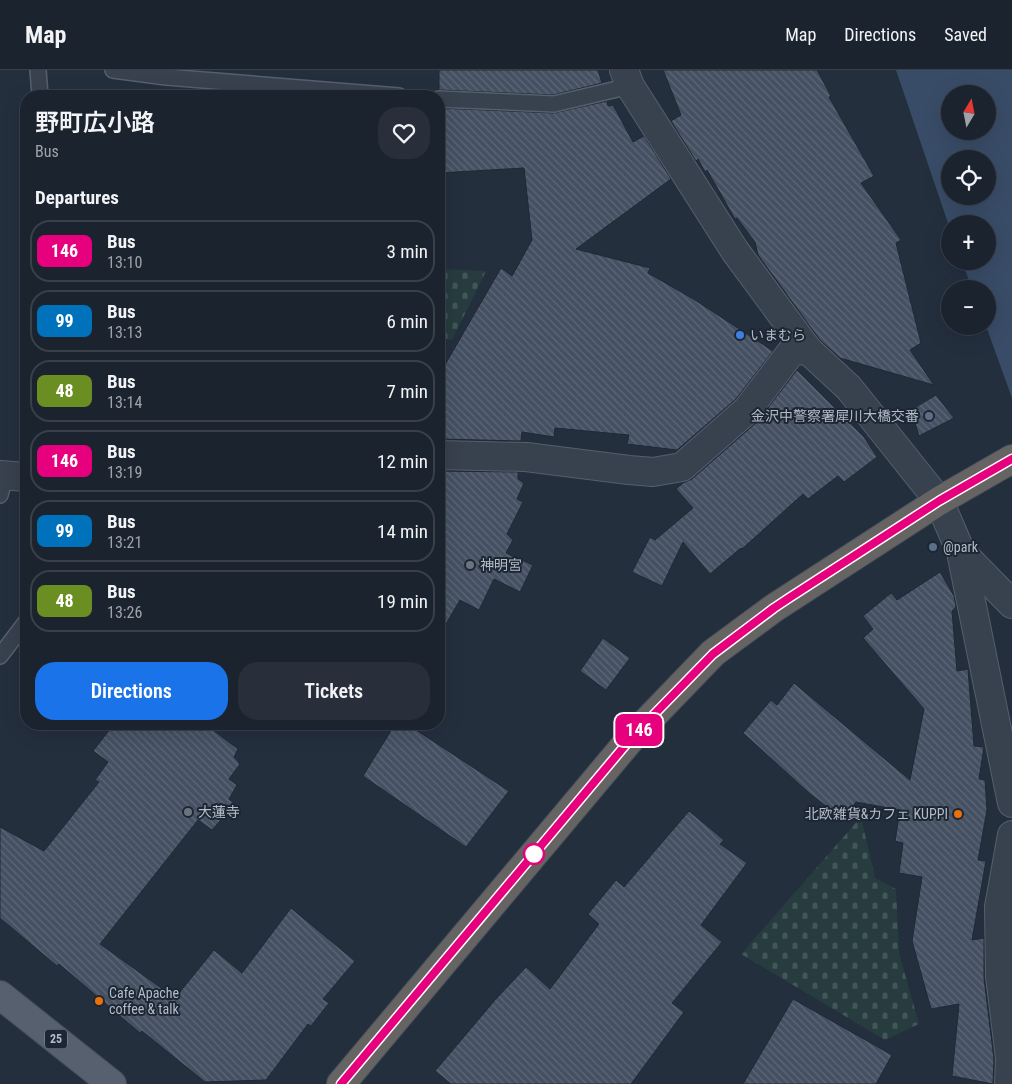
<!DOCTYPE html>
<html lang="en">
<head>
<meta charset="utf-8">
<style>
  :root { --surface:#1b232e; --page:#282f3a; --text:#f1f3f6; --muted:#a0a4aa; --line:#39404a; --accent:#1a73e8 }
  body { margin:0; font-family:"Roboto Condensed","Noto Sans JP",sans-serif; background:var(--page); color:var(--text); height:100vh; display:flex; flex-direction:column; font-size:19px; white-space:nowrap }
  * { box-sizing:border-box; margin:0 }
  p { font-size:16px; color:var(--muted) }
  .icon { flex:none; width:28px; height:28px; fill:none; stroke:currentColor; stroke-width:2; stroke-linecap:round; stroke-linejoin:round }
  .map { position:relative; flex:1; overflow:hidden }
  .side { position:absolute; left:20px; top:20px; width:425px; height:640px; display:flex; flex-direction:column; background:var(--surface); border-radius:20px; box-shadow:0 5px 20px #0002,0 0 0 1px var(--line) }
  .side>* { flex:none }
  .badge { padding:0 10px; border-radius:8px; font-size:18px; line-height:32px }
  .needle { width:32px; rotate:10deg }
  .fabs { position:absolute; left:941px; top:15px; display:grid; gap:10px }
  .fabs a { display:grid; place-items:center; width:55px; height:55px; border-radius:50%; background:var(--surface); box-shadow:0 5px 20px #0002,0 0 0 1px var(--line); font-size:25px }
  .map>.badge { position:absolute; translate:-50% -50%; box-shadow:0 0 0 2px #fff }
  h2 { padding:0 15px; font-size:19px; line-height:45px }
  .round { display:grid; place-items:center; flex:none; width:52px; height:52px; border-radius:20px; background:var(--page) }
  .overview { display:flex; align-items:center; justify-content:space-between; height:85px; padding:0 15px }
  h1 { font-size:24px; font-weight:600; line-height:38px }
  .button { display:flex; gap:10px; margin-top:auto; padding:10px 15px }
  .button a { flex:1; height:58px; border-radius:20px; background:var(--accent); color:#fff; font-size:20px; font-weight:600; line-height:58px; text-align:center }
  .button a+a { background:var(--page); color:var(--text) }
  ul { padding:0; list-style:none }
  li { display:flex; align-items:center; gap:15px; height:62px; margin:0 10px 8px; padding:0 5px; border:2px solid var(--line); border-radius:20px }
  li div { flex:1 }
  li b { display:block; font-size:19px }
  li em { font-style:normal }
  li .badge { min-width:55px; font-weight:700; text-align:center }
  header { display:flex; align-items:center; gap:30px; box-sizing:border-box; height:70px; padding:0 25px; background:var(--surface); border-bottom:1px solid var(--line) }
  header strong { font-size:24px }
  nav { display:flex; gap:28px; margin-inline-start:auto; font-size:18px }
  .map>svg:first-child { display:block }
</style>
</head>
<body>
<header>
<strong>Map</strong>
<nav><a>Map</a><a>Directions</a><a>Saved</a></nav>
</header>
<div class="map">
<svg width="1012" height="1014" viewBox="0 0 1012 1014">
  <defs>
    <pattern id="cemetery-stones" width="16" height="16" patternUnits="userSpaceOnUse" patternTransform="scale(1.25)"><rect width="16" height="16" fill="#263c3f"/><path d="M2 7V4a2 2 0 0 1 4 0v3zM10 15v-3a2 2 0 0 1 4 0v3z" fill="#435659"/></pattern>
    <pattern id="building-back-hatch" width="6" height="6" patternUnits="userSpaceOnUse" patternTransform="scale(1.25)"><rect width="6" height="6" fill="#455162"/><path d="M-1 5l2 2M0 0l6 6M5-1l2 2" fill="none" stroke="#5d6877"/></pattern>
  </defs>
  <rect width="100%" height="100%" fill="#242f3e"/>
  <g fill="url(#cemetery-stones)">
    <path d="M439,199L486,201L452,270L439,269Z"/>
    <path d="M861,747L875,808L896,819L899,883L919,954L885,970L741,884Z"/>
  </g>
  <path fill="#394c67" fill-rule="evenodd" d="M896,0H1012V328L986,256H988V219H972L962,191H988V154H950V159ZM950,24H988V61H950ZM950,89H988V126H950Z"/>
  <g fill="url(#building-back-hatch)" stroke="#1f2835">
    <path d="M439,0H598L602,13L553,25L439,20Z"/>
    <path d="M663,0H817L831,26L829,27L874,106L861,113L901,170L896,173L921,273L910,280L934,315L840,288L820,270L758,185L755,172L737,148L735,149L707,100L705,102L698,89L696,91L671,51L681,45Z"/>
    <path d="M607,31L608,36L613,35L633,72L644,66L671,109L576,179L650,198L648,203L695,230L773,281L736,329L677,380L627,374L629,365L555,358L554,367L522,362L521,371L439,369V305L501,198L512,206L532,170L524,98L439,103V38L554,43Z"/>
    <path d="M797,300L864,367L877,387L844,412L838,406L808,429L803,424L742,479L741,478L710,504L683,472L662,516L632,502L650,467L655,470L693,438L676,419L683,413L692,409L757,352Z"/>
    <path d="M936,325L954,348L919,366L911,340Z"/>
    <path d="M439,401L518,402V409L524,413L517,429L523,432L507,464L513,470L506,483L533,495L520,522L494,509L479,540L460,530L439,566Z"/>
    <path d="M940,502L954,526L956,537L952,541L957,601L968,599L974,676L984,677L979,709L985,710L987,740L978,790L986,791L972,870L984,868V908L994,989L993,1014L952,1006L959,934L931,939L912,871L922,807L899,803L903,773L895,771L900,740L856,732L843,749L809,723L743,663L771,630L777,635L794,613L910,710L924,639L863,568L873,559L863,546L891,523L897,530Z"/>
    <path d="M603,568L630,588L606,620L580,601Z"/>
    <path d="M114,654H205L238,679L234,687L240,694L229,709L237,715L229,729L235,734L212,760L198,750L100,874L175,928L214,880L242,903L291,838L355,891L323,929L329,933L311,956L308,954L266,1010L205,1012L142,961L140,963L59,894L57,896L0,848V757L44,781L99,712L95,710L108,692L93,681Z"/>
    <path d="M395,654H407L509,721L466,777L363,706Z"/>
    <path d="M689,741L724,770L720,774L747,793L701,855L722,872L672,933L684,942L631,1014H451L435,1001L495,930L526,897L550,919L599,854L588,844L616,810L624,817Z"/>
    <path d="M793,929L892,985L876,1014H743Z"/>
  </g>
  <g fill="none" stroke-linecap="round" stroke-linejoin="round">
    <g stroke="#565f6c" stroke-width="18">
      <g id="service">
        <path d="M38,0L40,26"/>
        <path d="M113,0L166,7L399,26"/>
        <path d="M439,29L554,34L630,16"/>
        <path d="M0,425L5,406"/>
        <path d="M0,586L26,552"/>
      </g>
    </g>
    <g stroke="#565f6c" stroke-width="30">
      <g id="minor">
        <path d="M624,0L630,16L735,181L808,280L849,318L939,431L961,482L1012,733"/>
        <path d="M439,385L526,387L629,400L653,402L682,397L747,340L792,281L808,280"/>
        <path d="M0,405L26,407"/>
        <path d="M961,482L1012,534"/>
        <path d="M1009,1014L1010,988L1000,906L999,837L1012,765"/>
      </g>
    </g>
    <g stroke="#414a57" stroke-width="30">
      <path id="primary" d="M0,925L112,1014"/>
    </g>
    <g stroke="#434c59" stroke-width="30">
      <path id="trunk" d="M341,1014L633,666L713,583L774,538L939,431L1012,389"/>
    </g>
    <use href="#service" stroke="#38414e" stroke-width="15"/>
    <use href="#minor" stroke="#38414e" stroke-width="28"/>
    <use href="#primary" stroke="#56606e" stroke-width="28"/>
    <use href="#trunk" stroke="#656462" stroke-width="28"/>
  </g>
  <g fill="none" stroke-linecap="round" stroke-linejoin="round">
    <g stroke="#fff" stroke-width="11">
      <path id="line" d="M341,1014L633,666L713,584L774,538L789,528L939,431L1012,389"/>
    </g>
    <use href="#line" stroke="#e6007e" stroke-width="8"/>
  </g>
  <circle fill="#3f7fe0" stroke="#1d2633" stroke-width="2" cx="740" cy="265" r="5"/>
  <g fill="#5c6f8a" stroke="#1d2633" stroke-width="2">
    <circle cx="929" cy="346" r="5"/>
    <circle cx="933" cy="477" r="5"/>
  </g>
  <g fill="#6b7280" stroke="#1d2633" stroke-width="2">
    <circle cx="470" cy="495" r="5"/>
    <circle cx="188" cy="742" r="5"/>
  </g>
  <g fill="#e8710a" stroke="#1d2633" stroke-width="2">
    <circle cx="958" cy="744" r="5"/>
    <circle cx="99" cy="931" r="5"/>
  </g>
  <circle fill="#fff" stroke="#e6007e" stroke-width="2.5" cx="534" cy="784" r="10"/>
  <g text-anchor="middle" stroke-width="4" stroke-linejoin="round" paint-order="stroke">
    <rect fill="#1d2633" stroke="#878f9c" stroke-width="1" x="45" y="959.5" width="22" height="19" rx="4"/>
    <g font-size="12" font-weight="bold" fill="#b4bcc9">
      <text x="56" y="973">25</text>
    </g>
    <g font-size="14" fill="#b4bcc9" stroke="#1d2633" text-anchor="start">
      <text x="750" y="270">いまむら</text>
      <text x="919" y="351" text-anchor="end">金沢中警察署犀川大橋交番</text>
      <text x="943" y="482">@park</text>
      <text x="480" y="500">神明宮</text>
      <text x="198" y="747">大蓮寺</text>
      <text x="948" y="749" text-anchor="end">北欧雑貨&amp;カフェ KUPPI</text>
      <text x="109" y="928">Cafe Apache<tspan x="109" dy="16">coffee &amp; talk</tspan></text>
    </g>
  </g>
</svg>
<div class="fabs">
<a><svg class="needle" viewBox="-14 -14 28 28"><path d="M0-13l5 13h-10z" fill="#e53935"/><path d="M0 13l5-13h-10z" fill="#a0a4aa"/></svg></a>
<a><svg class="icon" aria-label="locate" viewBox="0 0 24 24"><circle cx="12" cy="12" r="6"/><path d="M12 2v4M12 18v4M2 12h4M18 12h4"/></svg></a>
<a>+</a>
<a>−</a>
</div>
<b class="badge" style="left:639px;top:660px;background:#e6007e;color:#fff">146</b>
<section class="side">
<div class="overview"><div><h1>野町広小路</h1><p>Bus</p></div><a class="round"><svg class="icon" aria-label="heart" viewBox="0 0 24 24"><path d="M12 20l-8-8c-3-5 5-10 8-4 3-6 11-1 8 4z"/></svg></a></div>
<h2>Departures</h2>
<ul>
<li><span class="badge" style="background:#e6007e;color:#fff">146</span><div><b>Bus</b><p>13:10</p></div><em>3 min</em></li>
<li><span class="badge" style="background:#0072bc;color:#fff">99</span><div><b>Bus</b><p>13:13</p></div><em>6 min</em></li>
<li><span class="badge" style="background:#6b8e23;color:#fff">48</span><div><b>Bus</b><p>13:14</p></div><em>7 min</em></li>
<li><span class="badge" style="background:#e6007e;color:#fff">146</span><div><b>Bus</b><p>13:19</p></div><em>12 min</em></li>
<li><span class="badge" style="background:#0072bc;color:#fff">99</span><div><b>Bus</b><p>13:21</p></div><em>14 min</em></li>
<li><span class="badge" style="background:#6b8e23;color:#fff">48</span><div><b>Bus</b><p>13:26</p></div><em>19 min</em></li>
</ul>
<div class="button"><a>Directions</a><a>Tickets</a></div>
</section>
</div>
</body>
</html>
